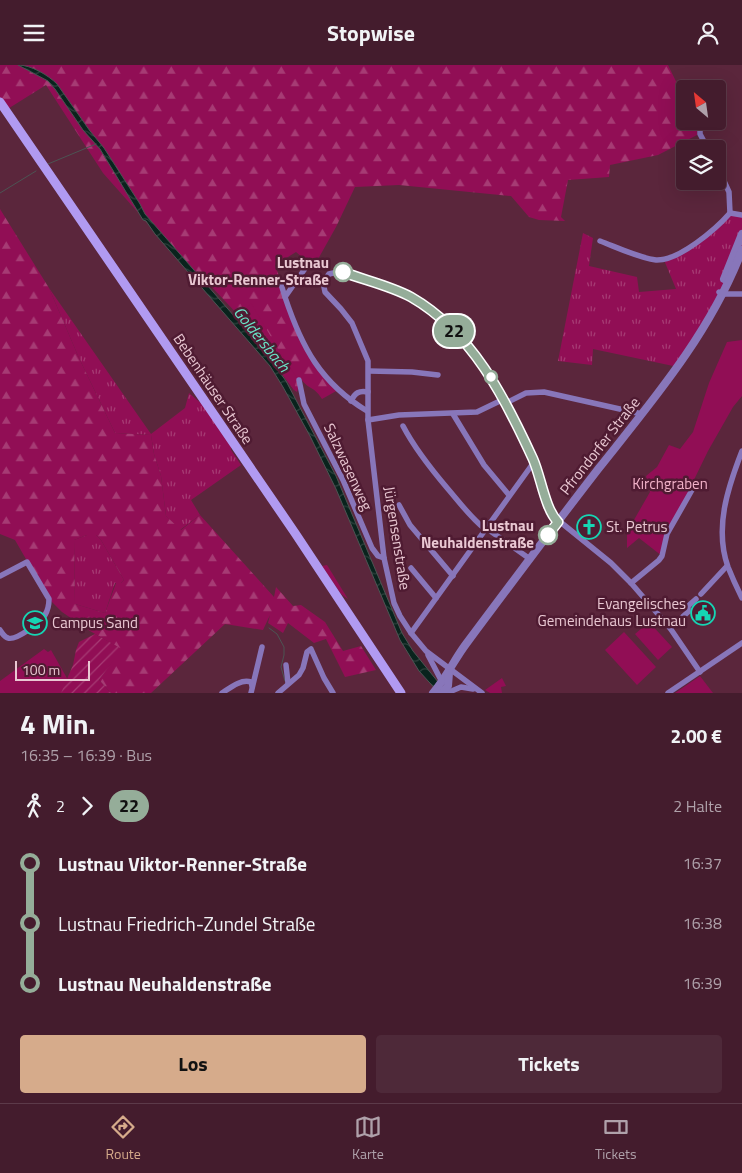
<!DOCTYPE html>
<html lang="de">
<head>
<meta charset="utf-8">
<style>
  :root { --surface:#441c2d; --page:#4e2939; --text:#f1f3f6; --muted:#afa1aa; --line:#5c3a49; --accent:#d6ab8b }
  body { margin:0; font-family:"Titillium Web",sans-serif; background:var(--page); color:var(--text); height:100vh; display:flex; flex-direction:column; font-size:19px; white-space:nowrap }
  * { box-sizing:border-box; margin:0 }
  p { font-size:16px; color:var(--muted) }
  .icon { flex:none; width:28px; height:28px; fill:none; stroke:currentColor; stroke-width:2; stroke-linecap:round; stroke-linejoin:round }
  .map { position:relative; height:628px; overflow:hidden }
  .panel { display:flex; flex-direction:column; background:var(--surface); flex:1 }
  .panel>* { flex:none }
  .badge { padding:0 10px; border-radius:16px; font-size:18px; line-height:32px }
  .needle { width:32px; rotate:331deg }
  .controls { position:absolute; left:676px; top:15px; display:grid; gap:10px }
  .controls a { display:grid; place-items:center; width:50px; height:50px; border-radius:5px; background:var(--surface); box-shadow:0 5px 20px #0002,0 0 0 1px var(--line); font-size:25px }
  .scale { position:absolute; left:15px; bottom:12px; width:75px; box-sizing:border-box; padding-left:5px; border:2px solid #e9c7d2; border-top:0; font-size:14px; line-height:18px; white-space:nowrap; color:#e9c7d2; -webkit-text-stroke:4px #4f1b32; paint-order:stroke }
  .map>.badge { position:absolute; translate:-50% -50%; box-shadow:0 0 0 2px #fff }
  .legs { display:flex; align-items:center; gap:8px; height:55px; padding:0 20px; font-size:16px }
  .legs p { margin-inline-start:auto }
  .head { display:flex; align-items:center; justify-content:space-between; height:85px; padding:0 20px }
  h1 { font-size:28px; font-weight:700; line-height:38px }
  .cta { display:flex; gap:10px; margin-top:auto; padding:10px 20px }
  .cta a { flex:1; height:58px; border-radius:5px; background:var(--accent); color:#111; font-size:20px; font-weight:700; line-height:58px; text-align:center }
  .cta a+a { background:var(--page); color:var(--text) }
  ul { padding:0 20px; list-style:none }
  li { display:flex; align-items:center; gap:18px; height:60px; font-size:19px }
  li i { display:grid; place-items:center; width:8px; height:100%; margin:0 6px; background:currentColor }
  li i::after { content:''; width:12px; height:12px; margin:-6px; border:4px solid; border-radius:50%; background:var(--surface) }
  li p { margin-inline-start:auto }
  li:first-child i { background:linear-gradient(#0000 50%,currentColor 0) }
  li:last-child i { background:linear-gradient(currentColor 50%,#0000 0) }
  header { display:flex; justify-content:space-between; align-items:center; height:65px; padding:0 20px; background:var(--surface); font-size:22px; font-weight:700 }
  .tabs { display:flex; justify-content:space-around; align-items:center; height:70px; border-top:1px solid var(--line); background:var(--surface); font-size:14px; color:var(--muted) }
  .tabs a { display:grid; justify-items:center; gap:2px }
  .tabs .active { color:var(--accent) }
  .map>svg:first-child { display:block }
</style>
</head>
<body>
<header><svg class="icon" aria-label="menu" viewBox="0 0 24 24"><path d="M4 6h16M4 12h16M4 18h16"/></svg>Stopwise<svg class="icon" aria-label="person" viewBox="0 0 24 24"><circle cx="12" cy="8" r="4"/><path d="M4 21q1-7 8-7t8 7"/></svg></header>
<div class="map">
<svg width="742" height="628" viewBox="0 0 742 628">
  <defs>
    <pattern id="grass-tufts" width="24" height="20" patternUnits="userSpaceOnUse" patternTransform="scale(1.25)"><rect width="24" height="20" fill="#910e55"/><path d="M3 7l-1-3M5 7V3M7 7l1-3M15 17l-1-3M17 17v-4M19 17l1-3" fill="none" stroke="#a63b74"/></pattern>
    <pattern id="forest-firs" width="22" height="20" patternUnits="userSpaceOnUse" patternTransform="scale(1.25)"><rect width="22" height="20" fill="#910e55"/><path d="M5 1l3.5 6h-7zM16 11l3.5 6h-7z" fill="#a63b74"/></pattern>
    <pattern id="garden-furrows" width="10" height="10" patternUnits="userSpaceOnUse" patternTransform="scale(1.25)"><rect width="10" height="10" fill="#910e55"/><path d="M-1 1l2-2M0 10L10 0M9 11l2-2" fill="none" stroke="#a63b74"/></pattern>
    <pattern id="water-waves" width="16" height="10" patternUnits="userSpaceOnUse" patternTransform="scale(1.25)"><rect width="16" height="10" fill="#09231d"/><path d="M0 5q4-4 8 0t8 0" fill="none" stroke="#2d413d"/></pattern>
  </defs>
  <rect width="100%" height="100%" fill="#5b263c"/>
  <g fill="url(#grass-tufts)">
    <path d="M730,148L742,151V182L723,229L678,302L593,284L592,300L558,296L583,168L593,173L589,201L637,212L639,227L676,224L664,195L704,173Z"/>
    <path d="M49,223L151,369L185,343L189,328L203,340L231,381V385L241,400L191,435L200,450L180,465L166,451L161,411L154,389L151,370L115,368L79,293Z"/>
    <path d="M87,470H96L101,475L124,515L121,518H115L105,548L75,539L74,475Z"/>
    <path d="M327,500L348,534L341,529L322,501Z"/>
  </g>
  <g fill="url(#forest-firs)" fill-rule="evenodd">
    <path d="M0,0H668L685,35V56H696L697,60V70L658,90L610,100L609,112L568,115L561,152L565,156L539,155L529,152L511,131L399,120L355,122L336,162L317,196L312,195L309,198L296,187L275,200L303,277L338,325L322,334C314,321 309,325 301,314L297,327L294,325L241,253L210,220L189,205L103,108L46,20L6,45L0,37Z"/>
    <path d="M0,144L49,223L79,293L115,368L151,370L154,389L161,411L166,451L181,465L200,450L274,532L276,522L293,541L301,540L325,557L343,586L361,581L376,605L345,612L326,574L314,578L288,558L283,568L268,558L270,550L263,565L225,559L151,628H111L99,615L121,584L90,566L62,547L49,534L15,475L0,469ZM87,470H96L101,475L124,515L121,518H116L105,548L75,539L74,475Z"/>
  </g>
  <g fill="#910e55">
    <path d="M251,238L278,284L297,313L294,325L239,251Z"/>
    <path d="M742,275V331L733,342L708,386L672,460L662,491L639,473L627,483V467L650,427L646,411L657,402L669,380L680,384L693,367L709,318L727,277Z"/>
    <path d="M649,557L672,582L658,595L635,569Z"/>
    <path d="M624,567L656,602L637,620L605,585Z"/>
    <path d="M44,584L48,587L51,585L68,615L61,628H0V616Z"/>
    <path d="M700,611L713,628H675Z"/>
    <path d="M502,613L506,621L501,622L502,628H490L485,625Z"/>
  </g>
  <path fill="url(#garden-furrows)" d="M95,569L122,584L99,615L111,628H61L73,600L76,585L79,577Z"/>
  <path fill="url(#water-waves)" stroke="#4c5453" d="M18,0C31,0 48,10 57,19L90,66L104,83L140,139L145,149L262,283L286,316L336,411L402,568L413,586L447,628H439L419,606L400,575L336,424L310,371L283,322L270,301L155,169L146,156L143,155L100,84L83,65L55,24L48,16Z"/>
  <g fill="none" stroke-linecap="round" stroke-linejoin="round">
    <g stroke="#4c5453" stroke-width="1">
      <path d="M48,99L96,79"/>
      <path d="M0,128L36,106"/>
      <path d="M269,563L277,569L284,582V590L281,602L285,616"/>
    </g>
    <g stroke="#8876ba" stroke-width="5.5">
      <path d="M700,63V69L708,84"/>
      <path d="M718,103L729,127L730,148"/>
      <path d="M600,176C616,182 639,193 656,195C679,196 716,164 730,148L742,150"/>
      <path d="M309,198L285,232C302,283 321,318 367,346"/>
      <path d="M280,216L285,232"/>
      <path d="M719,227L723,229H742"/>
      <path d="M369,306L412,307L438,310"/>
      <path d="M299,315L304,339L343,415L372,483L378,491L384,493"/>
      <path d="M351,336C355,328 359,325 368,327"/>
      <path d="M506,338L526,328L544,327L642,349"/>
      <path d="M453,349L484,400L509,430"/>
      <path d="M368,355L399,350L477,347L504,334"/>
      <path d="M403,361C415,384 431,404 448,424C460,438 471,453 485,464"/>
      <path d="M742,386C728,422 714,463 728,502C732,512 737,523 742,533"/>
      <path d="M399,440L410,460L453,511"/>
      <path d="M486,463L530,494"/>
      <path d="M411,503L436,533"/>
      <path d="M0,511L27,497L49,534C49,540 48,545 45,550C41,557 16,576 8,573C4,572 2,568 0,565"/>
      <path d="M631,518L659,495L662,491L667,469L692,425"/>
      <path d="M701,529L727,501"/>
      <path d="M670,563L688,547V541L696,534"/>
      <path d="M411,568L534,397"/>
      <path d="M428,590L442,617"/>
      <path d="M286,600L288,618"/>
      <path d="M222,628C231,622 241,614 251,617L252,621"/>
      <path d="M251,628L262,582"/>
      <path d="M278,628L299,610L303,603L307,587L311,584L324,613L333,628"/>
      <path d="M447,628L461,622L473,624"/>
      <path d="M482,628L426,586L411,568L400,551L394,538L384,493L368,355V296L352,258L341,244L325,227L323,217L329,209L342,206L408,231L428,242L457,270L486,305L506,338L534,397L553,451L611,498L631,518L670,563L700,607"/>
      <path d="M668,628L742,578"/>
    </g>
    <g stroke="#8876ba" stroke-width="8">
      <path d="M724,214L742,169"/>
      <path d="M433,628C446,613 454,595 466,579C510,520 554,461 599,403C653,335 711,267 742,185"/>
      <path d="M442,628L448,621L449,608"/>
    </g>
    <path stroke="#b19af1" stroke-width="9" d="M0,37L295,468L401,628"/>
  </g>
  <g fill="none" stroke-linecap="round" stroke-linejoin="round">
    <g stroke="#fff" stroke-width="11">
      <path id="line-1" d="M343,207C364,215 391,221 411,232C472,267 505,333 533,394C541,412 545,444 558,457L548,470"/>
    </g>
    <use href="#line-1" stroke="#95ad99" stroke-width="8"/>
  </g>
  <defs>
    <g id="church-ring" transform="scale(1.25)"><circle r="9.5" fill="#4f1b32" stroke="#16d5b3" stroke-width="1.5"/><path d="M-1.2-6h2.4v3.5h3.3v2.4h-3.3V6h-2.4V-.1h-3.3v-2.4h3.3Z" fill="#16d5b3"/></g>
    <g id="civic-ring" transform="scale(1.25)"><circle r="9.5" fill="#4f1b32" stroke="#16d5b3" stroke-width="1.5"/><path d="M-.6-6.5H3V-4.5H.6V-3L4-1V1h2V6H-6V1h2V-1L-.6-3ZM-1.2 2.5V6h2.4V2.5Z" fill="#16d5b3"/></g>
    <g id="university-ring" transform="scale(1.25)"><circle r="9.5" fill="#4f1b32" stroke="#16d5b3" stroke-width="1.5"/><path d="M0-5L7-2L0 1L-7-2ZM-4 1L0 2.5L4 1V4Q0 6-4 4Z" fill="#16d5b3"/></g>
  </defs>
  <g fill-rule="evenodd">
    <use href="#church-ring" x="589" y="462"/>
    <use href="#civic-ring" x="703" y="548"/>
    <use href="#university-ring" x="35" y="558"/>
  </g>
  <g fill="#fff" stroke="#95ad99" stroke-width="2.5">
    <circle cx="343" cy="207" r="9"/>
    <circle cx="491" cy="312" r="6"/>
    <circle cx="548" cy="470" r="9"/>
  </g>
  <g text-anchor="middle" stroke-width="5" stroke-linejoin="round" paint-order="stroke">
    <g font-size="15" font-weight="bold" fill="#e9c7d2" stroke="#4f1b32" text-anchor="end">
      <text x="329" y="203">Lustnau<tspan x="329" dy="17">Viktor-Renner-Straße</tspan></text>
      <text x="534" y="466">Lustnau<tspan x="534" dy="17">Neuhaldenstraße</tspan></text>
    </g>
    <g font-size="15" fill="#e9c7d2" stroke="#4f1b32">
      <text transform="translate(213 324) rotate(56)" y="5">Bebenhäuser Straße</text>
      <text transform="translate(600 381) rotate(-52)" y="5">Pfrondorfer Straße</text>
      <text transform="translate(348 402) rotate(65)" y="5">Salzwasenweg</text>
      <text transform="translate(397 473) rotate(81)" y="5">Jürgensenstraße</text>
    </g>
    <g font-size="15" fill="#f1b1c8" stroke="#4f1b32">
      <text x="670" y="424">Kirchgraben</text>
    </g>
    <g font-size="15" fill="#e9c7d2" stroke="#4f1b32" text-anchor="start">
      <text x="606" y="467">St. Petrus</text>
      <text x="686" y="544" text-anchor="end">Evangelisches<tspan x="686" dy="17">Gemeindehaus Lustnau</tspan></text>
      <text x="52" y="563">Campus Sand</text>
    </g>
    <g font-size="16" font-style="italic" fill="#69e5c7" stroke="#4f1b32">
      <text transform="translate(262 274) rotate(51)" y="6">Goldersbach</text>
    </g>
  </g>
</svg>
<div class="controls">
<a><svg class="needle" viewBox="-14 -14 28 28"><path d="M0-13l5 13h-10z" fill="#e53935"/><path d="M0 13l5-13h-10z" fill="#afa1aa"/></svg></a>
<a><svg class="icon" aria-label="layers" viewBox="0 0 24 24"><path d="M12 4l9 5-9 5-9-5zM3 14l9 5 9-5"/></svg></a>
</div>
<div class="scale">100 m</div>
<b class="badge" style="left:454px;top:266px;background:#95ad99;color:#111">22</b>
</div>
<section class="panel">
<div class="head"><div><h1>4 Min.</h1><p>16:35 – 16:39 · Bus</p></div><b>2.00 €</b></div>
<div class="legs"><svg class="icon" aria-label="walk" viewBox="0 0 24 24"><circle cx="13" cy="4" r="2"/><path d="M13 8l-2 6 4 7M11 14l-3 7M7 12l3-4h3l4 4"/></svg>2<svg class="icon" aria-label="forward" viewBox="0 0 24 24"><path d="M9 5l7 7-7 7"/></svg><b class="badge" style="background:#95ad99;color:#111">22</b><p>2 Halte</p></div>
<ul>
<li><i style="color:#95ad99"></i><b>Lustnau Viktor-Renner-Straße</b><p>16:37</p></li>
<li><i style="color:#95ad99"></i><span>Lustnau Friedrich-Zundel Straße</span><p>16:38</p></li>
<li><i style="color:#95ad99"></i><b>Lustnau Neuhaldenstraße</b><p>16:39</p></li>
</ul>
<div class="cta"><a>Los</a><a>Tickets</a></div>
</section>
<nav class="tabs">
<a class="active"><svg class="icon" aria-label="directions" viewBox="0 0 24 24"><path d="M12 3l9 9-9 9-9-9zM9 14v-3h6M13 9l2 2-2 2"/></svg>Route</a>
<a><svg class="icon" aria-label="map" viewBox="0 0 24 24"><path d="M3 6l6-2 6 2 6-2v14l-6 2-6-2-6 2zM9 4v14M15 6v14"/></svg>Karte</a>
<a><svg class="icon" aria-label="tickets" viewBox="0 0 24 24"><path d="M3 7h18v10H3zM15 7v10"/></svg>Tickets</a>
</nav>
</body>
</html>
